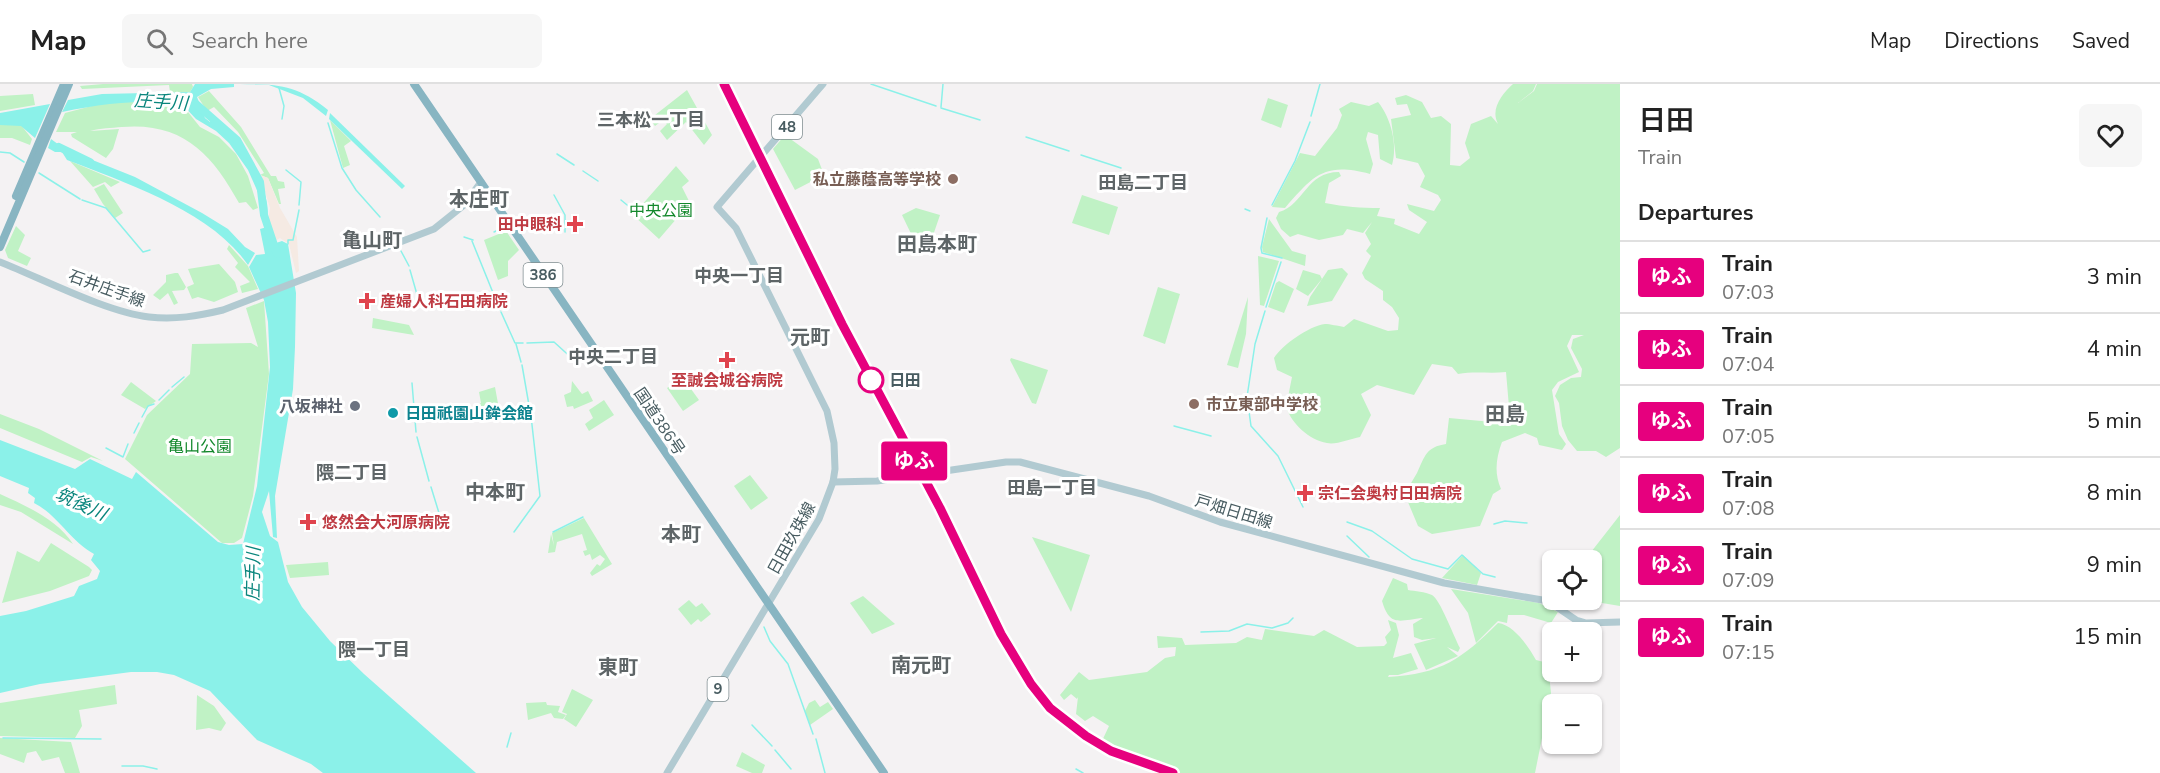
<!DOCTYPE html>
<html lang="en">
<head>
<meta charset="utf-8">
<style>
  :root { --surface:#fff; --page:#f6f6f6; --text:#222; --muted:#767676; --line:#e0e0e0 }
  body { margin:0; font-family:"Nunito Sans","Noto Sans JP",sans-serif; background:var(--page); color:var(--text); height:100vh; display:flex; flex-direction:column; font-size:22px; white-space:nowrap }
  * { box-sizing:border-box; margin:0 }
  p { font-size:20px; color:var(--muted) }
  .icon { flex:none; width:33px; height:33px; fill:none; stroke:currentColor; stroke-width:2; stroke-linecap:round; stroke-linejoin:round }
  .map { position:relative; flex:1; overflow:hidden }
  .drawer { display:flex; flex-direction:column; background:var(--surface); width:540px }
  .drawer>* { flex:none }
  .badge { padding:0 12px; border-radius:4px; font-size:21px; line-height:39px }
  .buttons { position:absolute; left:1542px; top:466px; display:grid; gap:12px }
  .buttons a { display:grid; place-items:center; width:60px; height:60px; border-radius:9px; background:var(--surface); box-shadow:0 2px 4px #0004; font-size:30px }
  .map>.badge { position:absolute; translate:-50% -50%; box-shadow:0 0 0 3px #fff }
  h2 { padding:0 18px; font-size:22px; line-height:54px }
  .round { display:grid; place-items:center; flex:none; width:63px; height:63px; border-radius:9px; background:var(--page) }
  .head { display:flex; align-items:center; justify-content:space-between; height:102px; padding:0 18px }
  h1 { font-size:28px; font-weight:600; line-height:45px }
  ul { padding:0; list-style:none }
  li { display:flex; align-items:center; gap:18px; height:72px; padding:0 18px; border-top:2px solid var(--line) }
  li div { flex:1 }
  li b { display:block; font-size:22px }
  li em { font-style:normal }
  li .badge { min-width:66px; font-weight:700; text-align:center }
  header { display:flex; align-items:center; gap:36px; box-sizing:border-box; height:84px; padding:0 30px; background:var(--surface); border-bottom:2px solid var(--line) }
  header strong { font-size:28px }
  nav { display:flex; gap:33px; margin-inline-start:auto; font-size:21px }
  .search { width:420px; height:54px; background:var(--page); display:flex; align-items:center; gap:15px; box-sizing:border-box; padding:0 21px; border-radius:9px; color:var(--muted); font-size:22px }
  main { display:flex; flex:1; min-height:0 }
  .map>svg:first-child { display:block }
</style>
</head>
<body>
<header>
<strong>Map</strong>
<div class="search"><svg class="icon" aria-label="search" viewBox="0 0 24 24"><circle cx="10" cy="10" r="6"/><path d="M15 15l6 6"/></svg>Search here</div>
<nav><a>Map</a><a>Directions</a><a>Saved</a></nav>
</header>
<main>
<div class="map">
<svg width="1620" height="689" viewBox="0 0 1620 689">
  <rect width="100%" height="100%" fill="#f4f2f3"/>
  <g fill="#c0f2c5">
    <path d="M103,0H192L193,3L190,8H170L169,1L82,5L80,2Z"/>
    <path d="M1513,0H1536L1533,7L1518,19L1534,7L1537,0H1620V364L1606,373L1596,367H1577L1568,356L1562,342L1559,319L1555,312L1560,301L1571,294L1581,293L1582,285L1571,264L1573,255L1584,251H1572L1567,262L1579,288L1558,298L1552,306L1559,350L1566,360L1562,366L1539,361L1537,354L1525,349L1502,358C1496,374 1494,389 1501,405L1493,410L1480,442L1432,450L1418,442L1405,411C1408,403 1413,396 1417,389C1425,372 1426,363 1446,360L1449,334L1492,338L1503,336L1509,323L1506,288C1490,290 1475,287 1458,290L1452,283L1432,280L1414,311L1377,301L1361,310L1371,331L1360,353C1350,355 1336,361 1327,359C1309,356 1292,340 1286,323L1292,293L1277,286L1274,274C1282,261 1309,242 1325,240C1330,240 1338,242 1344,243L1354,235L1388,247L1398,246L1399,234L1392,223L1383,216V207L1365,195L1362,189L1371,172L1366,167L1371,160L1365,149L1372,138L1363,149L1347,145L1343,151L1319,156L1298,150L1290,153L1281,145L1276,134L1279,128C1304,121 1306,88 1339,88L1341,92L1329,99L1325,119C1345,123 1361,124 1380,124L1377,132L1395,135L1394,140L1419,150L1427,138L1409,126L1407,120L1434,127L1441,116L1438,111L1420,103L1425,92L1418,79L1396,74L1391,35L1411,31L1407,20L1397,21L1395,14L1406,11L1422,18L1431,34L1441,32L1451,40L1450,81L1460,82L1470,74L1465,59L1471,40L1491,32L1498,40C1490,25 1502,10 1513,0Z"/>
    <path d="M687,6L712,51L704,61L686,38L667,56L660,47L667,40L663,36L655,42L650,35Z"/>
    <path d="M209,7L241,43L271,92H276L278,97L284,98L285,104L278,105L281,120H279L268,94L260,91L264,89L238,48L214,23L207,27L198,13Z"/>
    <path d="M33,10L35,21L0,27V12Z"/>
    <path d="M1268,14L1288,21L1281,44L1261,36Z"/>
    <path d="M137,17L180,18L200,43L219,53L236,70L248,92L258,124L253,126L246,118L239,119C212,70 183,38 122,43C111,44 101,44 90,47L119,45L113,65L106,74L72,53L71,50L77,48H56L65,29L103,19Z"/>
    <path d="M1351,18L1369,22L1378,18C1391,34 1398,61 1392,81L1380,75L1378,51L1368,48L1366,55L1373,80L1370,90C1324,78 1314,91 1285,124L1272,123L1300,69L1315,72L1337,44L1342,31L1339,25Z"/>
    <path d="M330,36L351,57L344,62L350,81L343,84Z"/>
    <path d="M0,40L21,41L32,55L30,61L12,54H0Z"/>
    <path d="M785,51L818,75L824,91L795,106L773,65Z"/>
    <path d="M70,77L120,98L111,103L105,98L93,103Z"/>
    <path d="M676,82L689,97L682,103L690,119L659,155L633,131Z"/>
    <path d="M104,100L123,129L115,134L103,120L94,105Z"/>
    <path d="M1082,111L1118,123L1109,151L1072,139Z"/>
    <path d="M916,124L940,131L929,163L915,158L902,131Z"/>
    <path d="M1269,135L1292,167L1306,171L1305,182L1263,168L1262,163Z"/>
    <path d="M16,142L25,151L18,167L31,174L27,182L8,174L5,166Z"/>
    <path d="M506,147L519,166L508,177V192L498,196L484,156Z"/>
    <path d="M229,161L248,182L258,205L242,209L240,202L250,198L235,183L238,179L227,165Z"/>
    <path d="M1258,172L1279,177L1264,222L1260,221Z"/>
    <path d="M219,180L235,198L238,208L214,218L198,213L192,215L187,203L194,200L188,185Z"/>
    <path d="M1342,184L1348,190L1332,217L1307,222L1310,213L1328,186Z"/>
    <path d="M1303,186L1320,191L1322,195L1308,212L1296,205Z"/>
    <path d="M175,189H178L186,203L184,206L172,207L178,219L174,221L168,209L160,216L153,211L166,198V191Z"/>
    <path d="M1279,197L1294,205L1284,229L1268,223L1276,199Z"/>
    <path d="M1158,203L1180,210L1165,260L1143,252Z"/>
    <path d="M1248,213L1246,250L1238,284L1227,281Z"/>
    <path d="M264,217L269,290L253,412L242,454L234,459H222L125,375L147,331L190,290L192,260L251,259L258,263L246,224Z"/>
    <path d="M373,234L409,241L414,251L372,244Z"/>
    <path d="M1011,274L1048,286L1036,320L1032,319L1010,276Z"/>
    <path d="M683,294L699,316L683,327L667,304Z"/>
    <path d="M572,297L582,310L588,307L593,317L574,325L573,322L567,323L564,311L571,308Z"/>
    <path d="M131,298L156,317L145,325L121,311Z"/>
    <path d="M495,303L499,325L483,326V330L460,331L459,327L481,319L479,308Z"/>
    <path d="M604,316L614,331L589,347L585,340L593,334L589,326Z"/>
    <path d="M0,330L39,345L103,377L91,373L82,378L0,344Z"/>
    <path d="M750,391L768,414L751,426L734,402Z"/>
    <path d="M0,410C26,422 57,435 73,460L21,428L0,421Z"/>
    <path d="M1620,431V522L1584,516H1592V477H1584Z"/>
    <path d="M584,434L612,480L592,492L590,489L597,480L600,482L605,475L600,471L592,476L590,470L585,472L583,467L587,466L582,450L557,458L555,468L548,469L551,450L554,462L552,449Z"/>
    <path d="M1032,453L1090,471L1071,528Z"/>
    <path d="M51,459L89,483L92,486L89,492L50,507L2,519L17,467L39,478Z"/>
    <path d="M1463,471L1481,489L1477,501L1442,494Z"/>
    <path d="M328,478L329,491L290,494L286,481Z"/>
    <path d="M1393,494L1407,500L1408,506C1415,507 1425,508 1432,511C1440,515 1454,553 1460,564L1458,568L1447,563L1458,572L1426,586L1414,560L1436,554L1422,556L1414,553L1413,540L1423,534C1400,536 1390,544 1382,517Z"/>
    <path d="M1451,505L1539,519L1558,528L1551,539L1524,531H1508L1507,539L1498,537L1476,559L1468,529Z"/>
    <path d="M863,512L895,540L872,550L850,519Z"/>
    <path d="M689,516L696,523L702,519L711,530L701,538L698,535L691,541L678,525Z"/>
    <path d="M1388,536L1396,539L1399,551L1393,574L1411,569L1418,585L1398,591H1389L1388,593C1441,590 1462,575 1498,539C1514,541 1528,562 1536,576L1548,579L1551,609L1535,689H1180L1101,659L1109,642L1093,632L1085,637L1076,630L1078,613L1077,615L1071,610L1064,616L1060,611L1079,588L1089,596L1147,588L1165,574L1175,572L1176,563L1158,564L1157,552L1182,554L1185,561L1236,559L1247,553L1262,556L1265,545L1314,552L1324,546L1357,563L1384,562L1387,559L1385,553L1391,546Z"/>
    <path d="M115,601L117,620L79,626L82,642L75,654L0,652V619Z"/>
    <path d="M572,605L593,616L576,643L564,635L567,630L562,628Z"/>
    <path d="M197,611L214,622L226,639L221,647L209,644L196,646Z"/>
    <path d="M815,616L820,623L828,618L833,625L810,641L805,627L809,619Z"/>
    <path d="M546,618L547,621L560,622L558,628L566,631L563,635L554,634L551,629L528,636L526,619Z"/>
    <path d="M0,654L71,658L80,689H65L59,673L42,677L36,667L27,669L24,679L0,670Z"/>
    <path d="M742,668L765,681L762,689H752L736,682Z"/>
  </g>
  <path fill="#f5eae3" d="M260,91L268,94L280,124L297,153L299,187L296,189L289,160L280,154L275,157L268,137L270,124Z"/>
  <g fill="#8bf1e9">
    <path d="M195,0H234V3L211,5L197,13L205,34L210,38L212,31C232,54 274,103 267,135L262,129L264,122L248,86L229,59L216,47L196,35L180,18C139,16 103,19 62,28L68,16L102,10L190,8Z"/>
    <path d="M240,0C277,0 297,1 328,26L326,32L303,14L269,1Z"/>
    <path d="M50,20L35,54L21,42L0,41V29Z"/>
    <path d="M330,29L405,102L402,105L329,35Z"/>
    <path d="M51,55L78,75H90L135,93L202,129L228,145L245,163L255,169L248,181C211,127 126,99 67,76L62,68H55L48,64Z"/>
    <path d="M267,143L273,160L282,157L288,160L296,209L295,263L293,305L275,412L277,454L273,453L269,407L262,428L270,452L278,458L288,498L302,523L330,557L364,590L476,689H323L311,680L257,656L210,607L174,591L157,588H131L40,600L0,609V532L26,527L74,512L79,502L97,495L100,487L91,476L94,470C69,456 59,432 34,419L35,414L28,409L29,404L0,392V356L75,385L90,375L132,395L136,388L218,458L229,461L243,460L257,402L270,283L268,238L264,216L249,183L256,171L265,170L260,145Z"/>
  </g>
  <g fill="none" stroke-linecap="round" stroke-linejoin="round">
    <g stroke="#8bf1e9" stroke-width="1.5">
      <path d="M871,0L936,22"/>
      <path d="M279,4L284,22L282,35"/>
      <path d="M941,23L943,0"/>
      <path d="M941,24L980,36"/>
      <path d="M1311,32L1320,0"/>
      <path d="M328,39L342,84L356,106L380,133"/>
      <path d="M1026,53L1069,67"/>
      <path d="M0,68L10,69L24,78"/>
      <path d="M557,70L574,81"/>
      <path d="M1081,71L1121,84"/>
      <path d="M286,86L301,98L299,121"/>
      <path d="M583,87L598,97"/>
      <path d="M39,89L80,115"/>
      <path d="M554,111L565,131V148"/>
      <path d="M82,116L106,124L143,168L150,166"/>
      <path d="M621,116L632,125"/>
      <path d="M1272,121L1295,77L1310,38"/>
      <path d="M1245,125L1250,127"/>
      <path d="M1267,134L1261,164L1262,169L1282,174"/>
      <path d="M494,148L502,144"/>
      <path d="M464,153L473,156"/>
      <path d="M472,157L500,226"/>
      <path d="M288,160V156H293L299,126"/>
      <path d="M401,167L409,182"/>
      <path d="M410,186L420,221"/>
      <path d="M1266,223L1281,178"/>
      <path d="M1265,227L1255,260L1247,313L1251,342L1278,372L1303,423"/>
      <path d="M501,228L515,259H523"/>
      <path d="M527,259L554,258L575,277"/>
      <path d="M516,260L521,278"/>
      <path d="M522,281L530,327"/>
      <path d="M412,299L416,348"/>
      <path d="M172,303L184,293"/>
      <path d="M159,316L169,306"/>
      <path d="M142,333L148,322L154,320"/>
      <path d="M1174,342L1211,352"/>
      <path d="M134,349L139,339"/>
      <path d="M417,353L429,397"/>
      <path d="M106,364L123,373L128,360"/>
      <path d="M431,403L443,442"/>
      <path d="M1347,438L1372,447L1412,475L1448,485L1462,471L1483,490L1495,493"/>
      <path d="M1494,440L1505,437L1527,439"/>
      <path d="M514,448L540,412L531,332"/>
      <path d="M553,448L583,433"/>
      <path d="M1347,452L1369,473"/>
      <path d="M764,543L770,557L788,580L813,650"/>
      <path d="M1201,548L1229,547L1247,540L1272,544L1288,539L1293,534"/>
      <path d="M752,641L772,662"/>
      <path d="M3,654L101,655"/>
      <path d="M816,655L825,689"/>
      <path d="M507,663L511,649"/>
      <path d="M775,666L791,685"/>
      <path d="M122,682H143L157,685"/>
      <path d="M1076,685L1083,689"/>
    </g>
    <g stroke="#8bf1e9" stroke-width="8">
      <path d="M196,20L237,56L260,98L264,131L277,170"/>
      <path d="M59,63L90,78"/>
    </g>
    <g stroke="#b1cad1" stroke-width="7">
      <path d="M0,178C43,195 106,228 149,233C175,236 198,232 223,226L434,145L464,121L481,98"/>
      <path d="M833,398L877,397L1006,378H1020L1149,412L1220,438L1444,499L1548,517L1576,536L1586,539L1620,538"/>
      <path d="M667,689L819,435L833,398L835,385L834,359L827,327L736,144L717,123L823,0"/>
    </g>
    <g stroke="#88b5c2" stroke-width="8">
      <path d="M414,0L884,689"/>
      <path d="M16,112L64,0"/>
      <path d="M0,163L69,0"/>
    </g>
    <g stroke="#b4b9bc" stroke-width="4">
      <path id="rail" d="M724,0L810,178L940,424L1001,550L1031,600L1041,616L1086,652L1111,667L1173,689"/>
    </g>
    <use href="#rail" stroke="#fff" stroke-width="1.5" stroke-dasharray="4.5" stroke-linecap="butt"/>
  </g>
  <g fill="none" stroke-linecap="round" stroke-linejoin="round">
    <g stroke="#fff" stroke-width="14">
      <path id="line" d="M724,0L842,240L940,424L1001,550L1031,600L1050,624L1086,652L1111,667L1173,689"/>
    </g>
    <use href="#line" stroke="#e6007e" stroke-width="9"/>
  </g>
  <g fill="#8d6e63" stroke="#fff" stroke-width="2">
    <circle cx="953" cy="95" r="6"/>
    <circle cx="1194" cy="320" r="6"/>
  </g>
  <g fill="#e0444e" stroke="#fff" stroke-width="2">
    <path d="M572 131h6v6h6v6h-6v6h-6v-6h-6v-6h6z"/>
    <path d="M364 208h6v6h6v6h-6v6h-6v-6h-6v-6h6z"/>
    <path d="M724 267h6v6h6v6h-6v6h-6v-6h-6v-6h6z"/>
    <path d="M1302 400h6v6h6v6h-6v6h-6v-6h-6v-6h6z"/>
    <path d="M305 429h6v6h6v6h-6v6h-6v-6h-6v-6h6z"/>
  </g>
  <circle fill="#fff" stroke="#e6007e" stroke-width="3" cx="871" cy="296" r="12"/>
  <circle fill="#6b7280" stroke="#fff" stroke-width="2" cx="355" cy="322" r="6"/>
  <circle fill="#0f9aa8" stroke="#fff" stroke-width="2" cx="393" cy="329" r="6"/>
  <g text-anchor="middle" stroke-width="6" stroke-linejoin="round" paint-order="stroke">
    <g fill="#fff" stroke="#7f8d90" stroke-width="1.5">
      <rect x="772" y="31" width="30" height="24" rx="4.5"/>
      <rect x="523.5" y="179" width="39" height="24" rx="4.5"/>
      <rect x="707.5" y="593" width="21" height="24" rx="4.5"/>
    </g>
    <g font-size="15" font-weight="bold" fill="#485c61">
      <text x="787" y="48">48</text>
      <text x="543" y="196">386</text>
      <text x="718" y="610">9</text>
    </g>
    <g font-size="16" font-weight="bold" fill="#785e54" stroke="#fff" text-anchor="end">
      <text x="941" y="101">私立藤蔭高等学校</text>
      <text x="1206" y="326" text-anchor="start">市立東部中学校</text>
    </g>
    <g font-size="16" fill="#13882c" stroke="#fff">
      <text x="661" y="132">中央公園</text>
      <text x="200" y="368">亀山公園</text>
    </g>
    <g font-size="16" font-weight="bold" fill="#be3a42" stroke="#fff" text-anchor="start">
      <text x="562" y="146" text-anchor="end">田中眼科</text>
      <text x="380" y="223">産婦人科石田病院</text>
      <text x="727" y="302" text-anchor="middle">至誠会城谷病院</text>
      <text x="1318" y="415">宗仁会奥村日田病院</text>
      <text x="322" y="444">悠然会大河原病院</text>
    </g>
    <g font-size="16" fill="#485c61" stroke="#fff">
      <text transform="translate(107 204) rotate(20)" y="6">石井庄手線</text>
      <text transform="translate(660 337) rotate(56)" y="6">国道386号</text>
      <text transform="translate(1234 427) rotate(17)" y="6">戸畑日田線</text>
      <text transform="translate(791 454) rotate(-61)" y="6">日田玖珠線</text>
    </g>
    <g font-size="16" font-weight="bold" fill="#485c61" stroke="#fff" text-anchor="start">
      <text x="889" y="302">日田</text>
    </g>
    <g font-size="16" font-weight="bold" fill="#5b616d" stroke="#fff" text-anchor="end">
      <text x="343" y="328">八坂神社</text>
    </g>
    <g font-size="16" font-weight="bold" fill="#0d838f" stroke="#fff" text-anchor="start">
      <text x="405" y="335">日田祇園山鉾会館</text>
    </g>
    <g font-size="18" font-style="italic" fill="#09857c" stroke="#fff">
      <text transform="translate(161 18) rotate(4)" y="6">庄手川</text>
      <text transform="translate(81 420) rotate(24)" y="6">筑後川</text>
      <text transform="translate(253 490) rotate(-89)" y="6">庄手川</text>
    </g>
    <g font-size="18" font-weight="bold" fill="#5e6567" stroke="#fff">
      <text x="651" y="42">三本松一丁目</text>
      <text x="1143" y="105">田島二丁目</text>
      <text x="739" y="198">中央一丁目</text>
      <text x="613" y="279">中央二丁目</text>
      <text x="352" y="395">隈二丁目</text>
      <text x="1052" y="410">田島一丁目</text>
      <text x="374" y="572">隈一丁目</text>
    </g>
    <g font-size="20" font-weight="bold" fill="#5e6567" stroke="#fff">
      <text x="479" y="122">本庄町</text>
      <text x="372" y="163">亀山町</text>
      <text x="937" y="167">田島本町</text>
      <text x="810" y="260">元町</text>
      <text x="1505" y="337">田島</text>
      <text x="495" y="415">中本町</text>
      <text x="681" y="457">本町</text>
      <text x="921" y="588">南元町</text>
      <text x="618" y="590">東町</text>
    </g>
  </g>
</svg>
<div class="buttons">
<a><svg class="icon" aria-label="locate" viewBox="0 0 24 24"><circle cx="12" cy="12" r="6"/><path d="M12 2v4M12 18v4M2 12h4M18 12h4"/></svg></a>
<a>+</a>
<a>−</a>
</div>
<b class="badge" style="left:914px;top:377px;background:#e6007e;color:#fff">ゆふ</b>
</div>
<section class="drawer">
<div class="head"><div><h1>日田</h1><p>Train</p></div><a class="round"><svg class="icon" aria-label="heart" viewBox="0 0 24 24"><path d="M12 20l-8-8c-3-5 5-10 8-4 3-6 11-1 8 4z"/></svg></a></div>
<h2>Departures</h2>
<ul>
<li><span class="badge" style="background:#e6007e;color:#fff">ゆふ</span><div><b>Train</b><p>07:03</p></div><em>3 min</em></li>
<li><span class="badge" style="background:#e6007e;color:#fff">ゆふ</span><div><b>Train</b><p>07:04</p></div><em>4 min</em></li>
<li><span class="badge" style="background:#e6007e;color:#fff">ゆふ</span><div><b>Train</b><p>07:05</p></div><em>5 min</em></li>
<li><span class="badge" style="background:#e6007e;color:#fff">ゆふ</span><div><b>Train</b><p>07:08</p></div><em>8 min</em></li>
<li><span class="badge" style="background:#e6007e;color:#fff">ゆふ</span><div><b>Train</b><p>07:09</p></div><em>9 min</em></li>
<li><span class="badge" style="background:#e6007e;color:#fff">ゆふ</span><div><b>Train</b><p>07:15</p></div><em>15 min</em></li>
</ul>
</section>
</main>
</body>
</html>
